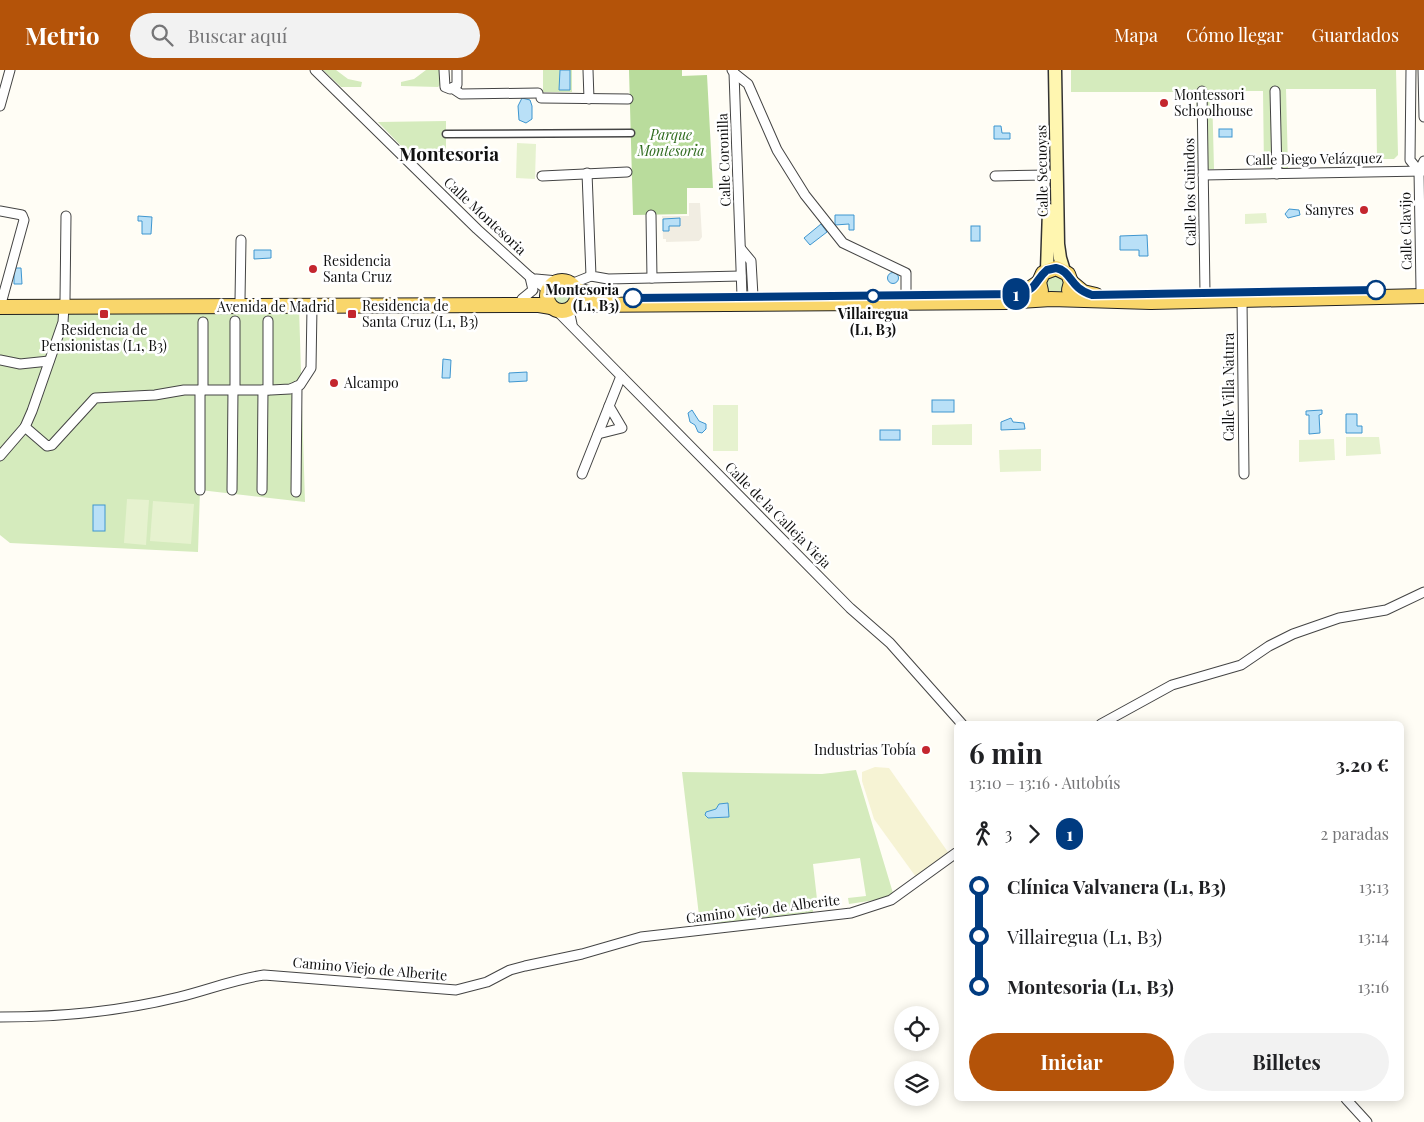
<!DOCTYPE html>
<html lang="es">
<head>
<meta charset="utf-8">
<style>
  :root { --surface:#fff; --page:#f2f2f2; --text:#202124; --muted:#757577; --accent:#b45309 }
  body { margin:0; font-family:"Playfair Display",serif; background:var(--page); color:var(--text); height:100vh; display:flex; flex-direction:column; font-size:19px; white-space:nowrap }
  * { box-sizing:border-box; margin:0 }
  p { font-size:16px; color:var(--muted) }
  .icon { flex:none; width:28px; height:28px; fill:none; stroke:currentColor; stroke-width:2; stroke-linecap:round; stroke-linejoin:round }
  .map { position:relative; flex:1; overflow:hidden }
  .sheet { position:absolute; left:954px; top:651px; width:450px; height:380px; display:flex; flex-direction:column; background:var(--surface); border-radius:8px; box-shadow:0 2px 12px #0003 }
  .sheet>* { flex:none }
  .badge { padding:0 10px; border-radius:16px; font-size:18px; line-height:32px }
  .buttons { position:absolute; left:894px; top:936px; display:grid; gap:10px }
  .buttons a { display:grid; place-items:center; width:45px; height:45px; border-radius:50%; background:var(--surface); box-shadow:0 2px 12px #0003; font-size:25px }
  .map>.badge { position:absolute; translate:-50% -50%; box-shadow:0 0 0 2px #fff }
  .legs { display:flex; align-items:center; gap:8px; height:55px; padding:0 15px; font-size:16px }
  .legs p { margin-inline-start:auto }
  .headline { display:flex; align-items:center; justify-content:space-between; height:85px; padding:0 15px }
  h1 { font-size:28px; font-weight:700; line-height:38px }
  .primary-button { display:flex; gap:10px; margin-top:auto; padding:10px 15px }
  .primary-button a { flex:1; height:58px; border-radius:30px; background:var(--accent); color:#fff; font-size:20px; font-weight:700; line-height:58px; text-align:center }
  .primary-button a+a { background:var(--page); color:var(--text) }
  ul { padding:0 15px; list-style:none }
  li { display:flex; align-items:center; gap:18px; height:50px; font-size:19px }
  li i { display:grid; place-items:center; width:8px; height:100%; margin:0 6px; background:currentColor }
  li i::after { content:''; width:12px; height:12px; margin:-6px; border:4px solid; border-radius:50%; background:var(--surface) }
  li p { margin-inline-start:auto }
  li:first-child i { background:linear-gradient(#0000 50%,currentColor 0) }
  li:last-child i { background:linear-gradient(currentColor 50%,#0000 0) }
  header { display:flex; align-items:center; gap:30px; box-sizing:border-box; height:70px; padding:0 25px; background:var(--accent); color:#fff }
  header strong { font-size:24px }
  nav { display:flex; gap:28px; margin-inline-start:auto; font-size:18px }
  .search { width:350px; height:45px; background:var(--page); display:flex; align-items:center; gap:12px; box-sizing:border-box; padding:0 18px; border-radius:28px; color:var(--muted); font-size:19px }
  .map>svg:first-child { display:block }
</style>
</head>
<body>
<header>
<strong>Metrio</strong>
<div class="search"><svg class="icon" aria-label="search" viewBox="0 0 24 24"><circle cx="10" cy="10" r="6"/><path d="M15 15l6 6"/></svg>Buscar aquí</div>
<nav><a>Mapa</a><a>Cómo llegar</a><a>Guardados</a></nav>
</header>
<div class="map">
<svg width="1424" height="1052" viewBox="0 0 1424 1052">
  <rect width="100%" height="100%" fill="#fffdf5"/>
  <path fill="#f6f3d4" d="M875,697L889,698L950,785L916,807L874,749L862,711V702Z"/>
  <g fill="#d5ebbd">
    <path d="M323,0H336L348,9L362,12L361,17H341Z"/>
    <path d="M426,0H441V14L438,17L401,16V12L414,9Z"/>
    <rect x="543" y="0" width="29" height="22"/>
    <path d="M1071,0H1396L1398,85L1394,89H1377L1376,19H1286L1288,98H1264L1263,21H1212L1214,99H1198L1196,22H1071Z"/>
    <path d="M446,51V82H407L378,52Z"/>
    <circle cx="1055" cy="214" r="10"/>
    <circle cx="562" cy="226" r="10"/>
    <path d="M299,237L305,432L200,420L198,482L10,473L0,465V243Z"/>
    <path d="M856,700L893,823L882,829L849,834L848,828L866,826L860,788L813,794L818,838L813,839V843L718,856L713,852L700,854L682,702L822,704Z"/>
  </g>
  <path fill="#b9dc9c" d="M629,0H682V6L707,5L713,118H687V144L633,145Z"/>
  <g fill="#e6f2cf">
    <path d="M517,73L536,74L535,109L516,108Z"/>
    <path d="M1266,143L1267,153L1245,154V144Z"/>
    <rect x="713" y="335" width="25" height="46"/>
    <path d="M972,354V375H932V355Z"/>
    <path d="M1346,367H1379L1381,384L1346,386Z"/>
    <path d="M1334,369L1335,390L1299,392V370Z"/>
    <path d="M1041,379V401L1000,402L999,380Z"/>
    <path d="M127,429L149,430L146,475L124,473Z"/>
    <path d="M153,431L194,434L191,474L150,471Z"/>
  </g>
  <path fill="#f1ede2" d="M689,133H700L702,167L699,171L666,172V169H663L662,146H689Z"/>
  <g fill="#b9e0f7" stroke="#3f96cf">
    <path d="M560,0H570V20H559Z"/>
    <path d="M522,28L530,30L532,36V49L526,53L519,50L518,36Z"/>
    <path d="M994,56H1001L1002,63H1010V69H994Z"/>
    <rect x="1219" y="59" width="13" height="8"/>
    <path d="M1289,139L1299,140L1300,145L1288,148L1285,144Z"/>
    <path d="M835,145H854V160H849V154L835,155Z"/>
    <path d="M138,146L152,147L151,164H142V151H138Z"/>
    <path d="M680,148V156H669V161H663V149Z"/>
    <path d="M821,154L827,162L810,175L804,168Z"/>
    <rect x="971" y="156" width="9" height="15"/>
    <path d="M1147,165L1148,186H1139V180H1120V166Z"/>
    <path d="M254,180H271V188L254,189Z"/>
    <path d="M14,198H21L22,214H14Z"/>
    <circle cx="893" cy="208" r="5.5"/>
    <path d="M443,289L451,290L450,308H442Z"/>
    <path d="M527,302V311L509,312V303Z"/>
    <rect x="932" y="330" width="22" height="12"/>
    <path d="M692,340L699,351L706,354V359L702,363L698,362L695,355L690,352L688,343Z"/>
    <path d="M1322,340V344L1319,345L1320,363L1309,364V345H1306V341Z"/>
    <path d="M1346,344H1357V356H1362V363H1346Z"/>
    <path d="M1011,348L1013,352L1024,353L1025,359L1001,360V352Z"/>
    <rect x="880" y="360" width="20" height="10"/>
    <rect x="93" y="435" width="12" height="26"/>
    <path d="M728,733L729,747L708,748L705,745L706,742L716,739L719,734Z"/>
  </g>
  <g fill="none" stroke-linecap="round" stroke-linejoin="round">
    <g stroke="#444" stroke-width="9">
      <path id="pedestrian" d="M446,64L631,63"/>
    </g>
    <g stroke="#444" stroke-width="11">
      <g id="minor">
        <path d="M315,0L477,159L530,207L548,220"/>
        <path d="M444,0L445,17L450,19L457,15V0"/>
        <path d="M588,0L589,29"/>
        <path d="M732,0L734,3L742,226"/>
        <path d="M1411,0L1410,90L1419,101"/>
        <path d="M1423,0L1424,47"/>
        <path d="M734,3L748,14L777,80L805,125L843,173L906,203V226"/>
        <path d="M452,18L461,24L538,23"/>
        <path d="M1202,21L1205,223"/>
        <path d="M1275,21L1277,104"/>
        <path d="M541,28L628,29"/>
        <path d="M0,36L10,0"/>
        <path d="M587,103L591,206L608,209L741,206"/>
        <path d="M1203,105L1424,101"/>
        <path d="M542,106L627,102"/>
        <path d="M995,106L1049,105"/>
        <path d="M0,141L22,145L24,150L2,230"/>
        <path d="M651,145L652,208"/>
        <path d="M741,179L751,191L753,226"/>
        <path d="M536,209L558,211"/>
        <path d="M571,214L591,206"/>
        <path d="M1421,219L1419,101L1424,91"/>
        <path d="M522,229L533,220L530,207"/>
        <path d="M65,230L66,146"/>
        <path d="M240,230L241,170"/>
        <path d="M1242,230L1244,404"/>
        <path d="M569,240L572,254"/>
        <path d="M557,241L850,538L890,573L962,654"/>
        <path d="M235,251V320"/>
        <path d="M203,252V320"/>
        <path d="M0,290L20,294L49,291"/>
        <path d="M268,320V251"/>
        <path d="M25,357L47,376L52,375L95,328L155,325L184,320H271L290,319L300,315L311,298L312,237"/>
        <path d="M598,364L622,358L609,336"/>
        <path d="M0,386L25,357L32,341L63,252L64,237"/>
        <path d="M582,404L621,306"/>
        <path d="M200,420V320"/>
        <path d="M232,420L233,320"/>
        <path d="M262,420L263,320"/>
        <path d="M296,422L297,316"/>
        <path d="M1101,654L1172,615L1241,595L1269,576L1293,564L1339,548L1386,540L1424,522"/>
        <path d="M0,947C59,947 122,941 179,927C208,920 235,909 264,905L456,920L487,912L510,900L525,896L582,884L641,867L851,843L891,830L956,783"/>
        <path d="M1346,1029L1367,1052"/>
      </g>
    </g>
    <g stroke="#333" stroke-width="15">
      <g id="secondary">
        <path d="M1055,0L1058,174L1060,188L1064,201"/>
        <path d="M1047,200L1049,140"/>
      </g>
    </g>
    <g stroke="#222" stroke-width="16">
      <g id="primary">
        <circle cx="562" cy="226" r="15"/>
        <path d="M1071,212L1083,222L1096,225"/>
        <path d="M576,220L609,228"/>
        <path d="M1041,221L1039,212L1043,203L1056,198L1068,204L1071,212L1069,220"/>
        <path d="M1011,225L1023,223L1039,212"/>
        <path d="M575,235L1006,232L1051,229L1151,232L1424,226"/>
        <path d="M0,237L539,235L551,237"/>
      </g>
    </g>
    <use href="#pedestrian" stroke="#fff" stroke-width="6"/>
    <use href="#minor" stroke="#fff" stroke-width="9"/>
    <use href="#secondary" stroke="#fff6b0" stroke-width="12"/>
    <use href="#primary" stroke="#f9d66b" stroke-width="14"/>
  </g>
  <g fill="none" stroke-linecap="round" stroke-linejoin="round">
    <g stroke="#fff" stroke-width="11">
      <path id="line-1" d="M633,228L1018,224C1037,220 1035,210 1047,200L1056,198C1072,201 1069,218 1092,225L1376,220"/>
    </g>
    <use href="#line-1" stroke="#003b80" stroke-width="8"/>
  </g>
  <g fill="#c4262e" stroke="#fff" stroke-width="2">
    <circle cx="1164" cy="33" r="5"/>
    <circle cx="1364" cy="140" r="5"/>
    <circle cx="313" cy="199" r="5"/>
    <rect x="99" y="239" width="10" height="10" rx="2.5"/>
    <rect x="347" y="239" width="10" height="10" rx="2.5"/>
    <circle cx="334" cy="313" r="5"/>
    <circle cx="926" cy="680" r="5"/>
  </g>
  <g fill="#fff" stroke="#003b80" stroke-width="2.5">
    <circle cx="1376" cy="220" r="9"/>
    <circle cx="873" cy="226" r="6"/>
    <circle cx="633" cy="228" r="9"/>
  </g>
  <g text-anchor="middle" stroke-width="5" stroke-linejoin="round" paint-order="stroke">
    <g font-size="14" fill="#111" stroke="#fff" text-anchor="start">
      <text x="1174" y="30">Montessori<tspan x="1174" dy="16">Schoolhouse</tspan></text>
      <text x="1354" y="145" text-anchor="end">Sanyres</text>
      <text x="323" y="196">Residencia<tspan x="323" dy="16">Santa Cruz</tspan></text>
      <text x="362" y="241">Residencia de<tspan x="362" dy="16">Santa Cruz (L1, B3)</tspan></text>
      <text x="104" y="265" text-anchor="middle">Residencia de<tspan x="104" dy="16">Pensionistas (L1, B3)</tspan></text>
      <text x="344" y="318">Alcampo</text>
      <text x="916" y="685" text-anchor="end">Industrias Tobía</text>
    </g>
    <g font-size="14" font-style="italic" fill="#2f6b1f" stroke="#fff">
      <text x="671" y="70">Parque<tspan x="671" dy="16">Montesoria</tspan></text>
    </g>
    <g font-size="14" fill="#111" stroke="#fff">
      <text transform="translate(1314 89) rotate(-1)" y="5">Calle Diego Velázquez</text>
      <text transform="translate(724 90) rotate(-92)" y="5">Calle Coronilla</text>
      <text transform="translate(1042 101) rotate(-91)" y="5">Calle Secuoyas</text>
      <text transform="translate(1190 122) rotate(-91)" y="5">Calle los Guindos</text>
      <text transform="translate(485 146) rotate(43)" y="5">Calle Montesoria</text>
      <text transform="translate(1406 161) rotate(-91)" y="5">Calle Clavijo</text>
      <text x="276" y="242">Avenida de Madrid</text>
      <text transform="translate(1229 317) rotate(-90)" y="5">Calle Villa Natura</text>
      <text transform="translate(778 445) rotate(45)" y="5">Calle de la Calleja Vieja</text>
      <text transform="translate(763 839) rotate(-7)" y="5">Camino Viejo de Alberite</text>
      <text transform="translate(370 899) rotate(5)" y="5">Camino Viejo de Alberite</text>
    </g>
    <g font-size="14" font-weight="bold" fill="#111" stroke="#fff" text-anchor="end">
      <text x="619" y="225">Montesoria<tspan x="619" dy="16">(L1, B3)</tspan></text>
      <text x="873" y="249" text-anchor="middle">Villairegua<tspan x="873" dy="16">(L1, B3)</tspan></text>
    </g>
    <g font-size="19" font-weight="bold" fill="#111" stroke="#fff">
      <text x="449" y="91">Montesoria</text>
    </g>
  </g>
</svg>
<div class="buttons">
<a><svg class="icon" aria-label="locate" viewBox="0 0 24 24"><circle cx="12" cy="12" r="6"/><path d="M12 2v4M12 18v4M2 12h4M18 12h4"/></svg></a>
<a><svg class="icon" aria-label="layers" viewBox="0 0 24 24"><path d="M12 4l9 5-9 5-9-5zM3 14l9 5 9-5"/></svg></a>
</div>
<b class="badge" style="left:1016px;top:224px;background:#003b80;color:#fff">1</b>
<section class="sheet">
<div class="headline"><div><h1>6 min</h1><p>13:10 – 13:16 · Autobús</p></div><b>3.20 €</b></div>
<div class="legs"><svg class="icon" aria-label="walk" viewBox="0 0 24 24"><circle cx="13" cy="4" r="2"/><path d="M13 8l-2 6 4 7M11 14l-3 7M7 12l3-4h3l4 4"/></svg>3<svg class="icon" aria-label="forward" viewBox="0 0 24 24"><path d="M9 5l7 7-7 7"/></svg><b class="badge" style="background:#003b80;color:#fff">1</b><p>2 paradas</p></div>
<ul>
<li><i style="color:#003b80"></i><b>Clínica Valvanera (L1, B3)</b><p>13:13</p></li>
<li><i style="color:#003b80"></i><span>Villairegua (L1, B3)</span><p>13:14</p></li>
<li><i style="color:#003b80"></i><b>Montesoria (L1, B3)</b><p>13:16</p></li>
</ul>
<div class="primary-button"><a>Iniciar</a><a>Billetes</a></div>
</section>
</div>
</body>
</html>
